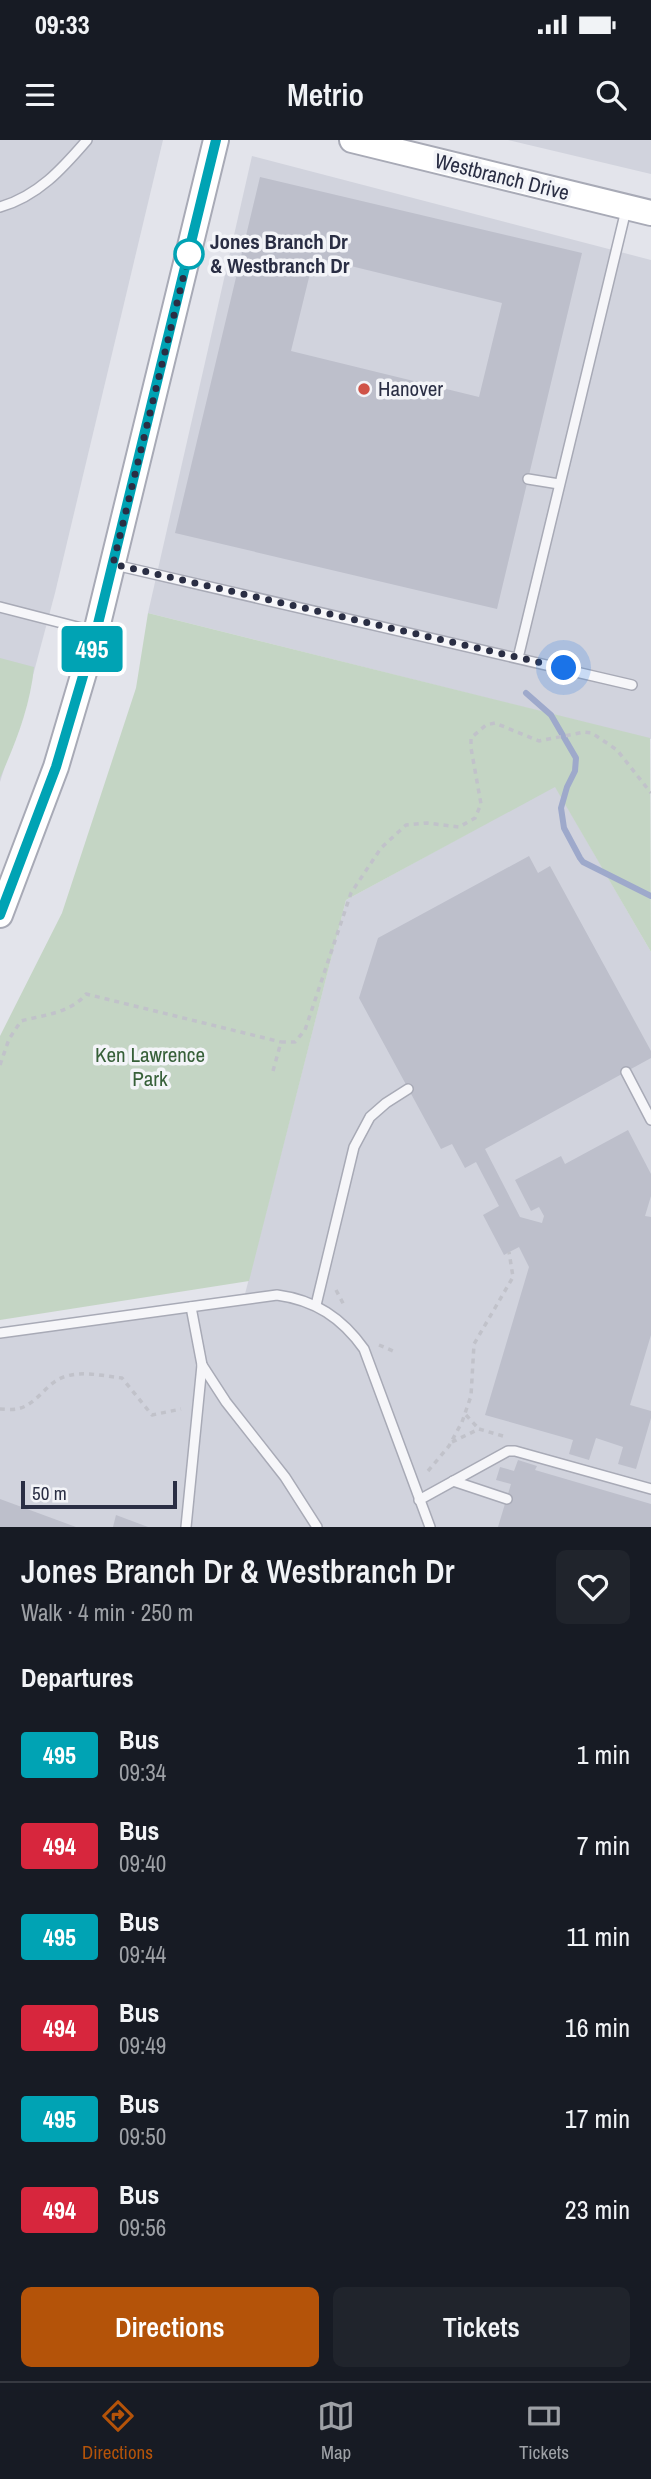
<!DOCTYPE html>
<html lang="en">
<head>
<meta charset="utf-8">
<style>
  :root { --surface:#171b24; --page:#20242c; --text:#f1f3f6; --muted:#9ea1a6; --line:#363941; --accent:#b45309 }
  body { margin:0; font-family:"Archivo Narrow",sans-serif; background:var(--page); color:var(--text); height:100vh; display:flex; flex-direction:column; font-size:26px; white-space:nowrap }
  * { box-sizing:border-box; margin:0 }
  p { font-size:23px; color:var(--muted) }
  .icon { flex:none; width:38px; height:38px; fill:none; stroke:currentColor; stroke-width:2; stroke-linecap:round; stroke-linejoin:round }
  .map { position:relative; height:1387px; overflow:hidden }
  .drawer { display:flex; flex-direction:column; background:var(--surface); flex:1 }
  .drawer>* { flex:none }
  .badge { padding:0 14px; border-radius:5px; font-size:24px; line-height:46px }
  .scale { position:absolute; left:21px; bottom:18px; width:156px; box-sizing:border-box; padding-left:7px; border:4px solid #2a2e44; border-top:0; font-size:19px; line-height:24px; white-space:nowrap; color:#2a2e44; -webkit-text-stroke:5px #f3f4f8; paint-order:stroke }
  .you { position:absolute; width:35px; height:35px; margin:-18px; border:5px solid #fff; border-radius:50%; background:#1a73e8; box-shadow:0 0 0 10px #1a73e833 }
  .map>.badge { position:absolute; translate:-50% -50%; box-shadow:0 0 0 4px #fff }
  h2 { padding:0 21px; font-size:26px; line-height:63px }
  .round { display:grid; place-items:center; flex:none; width:74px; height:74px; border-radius:10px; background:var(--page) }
  .summary { display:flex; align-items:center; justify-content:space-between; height:119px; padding:0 21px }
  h1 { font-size:33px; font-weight:600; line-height:52px }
  .primary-button { display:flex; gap:14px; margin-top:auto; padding:14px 21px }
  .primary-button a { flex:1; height:80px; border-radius:10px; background:var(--accent); color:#fff; font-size:28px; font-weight:600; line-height:80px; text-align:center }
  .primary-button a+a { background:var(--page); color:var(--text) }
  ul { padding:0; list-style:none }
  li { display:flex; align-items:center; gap:21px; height:91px; padding:0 21px }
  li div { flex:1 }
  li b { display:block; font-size:26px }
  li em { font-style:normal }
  li .badge { min-width:77px; font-weight:700; text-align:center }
  .status { display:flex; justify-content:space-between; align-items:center; height:49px; padding:0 35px; background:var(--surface); direction:ltr }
  .status svg { height:19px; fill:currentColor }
  header { display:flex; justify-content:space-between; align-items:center; height:91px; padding:0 21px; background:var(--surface); font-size:32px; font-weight:600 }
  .dock { display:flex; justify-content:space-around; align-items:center; height:98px; border-top:2px solid var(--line); background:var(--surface); font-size:19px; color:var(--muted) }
  .dock a { display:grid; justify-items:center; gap:4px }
  .dock .active { color:var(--accent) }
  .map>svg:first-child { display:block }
</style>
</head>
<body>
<div class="status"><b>09:33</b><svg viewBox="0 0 49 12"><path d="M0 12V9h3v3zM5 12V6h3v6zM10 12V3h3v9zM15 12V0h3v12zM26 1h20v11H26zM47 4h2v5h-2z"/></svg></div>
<header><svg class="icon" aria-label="menu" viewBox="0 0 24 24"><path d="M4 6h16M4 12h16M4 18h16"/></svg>Metrio<svg class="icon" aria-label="search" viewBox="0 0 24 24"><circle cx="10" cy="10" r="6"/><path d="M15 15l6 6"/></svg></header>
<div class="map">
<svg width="651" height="1387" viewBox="0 0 651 1387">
  <rect width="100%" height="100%" fill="#e3e4eb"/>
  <g fill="#d1d3dd">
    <path d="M0,0H163L55,453L32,539L0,642Z"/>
    <path d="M508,0H651V34Z"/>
    <path d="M252,16L651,120V599L148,473Z"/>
    <path d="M555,646L651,812V1387H0V1199L244,1158L346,760Z"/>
  </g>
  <g fill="#c4d5c4">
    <path d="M148,473L650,598L651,812L555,647L346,760L249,1141L0,1180V896L62,773L136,548Z"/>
    <path d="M0,518L34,527C30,567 16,602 0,638Z"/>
  </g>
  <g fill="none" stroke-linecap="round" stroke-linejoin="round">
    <path stroke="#9ea9cb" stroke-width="6" d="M526,553L551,575L576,618L575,631L567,647L561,668L564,688L580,718L583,722L651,756"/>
  </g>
  <g fill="#bdbfcb" fill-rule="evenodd">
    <path d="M260,37L582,113L497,469L175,393ZM314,117L502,163L479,257L291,211Z"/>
    <path d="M529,716L538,733L550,726L651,911V918L485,1009L520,1077L542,1083L544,1076L539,1067L531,1071L515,1040L561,1016L565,1024L628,990L651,1034V1056L645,1076L651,1077V1195L630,1265L651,1271V1278L636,1329L618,1324L623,1307L596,1298L589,1320L569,1314L573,1300L485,1275L529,1127L519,1107L504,1115L483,1075L499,1066L476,1022L465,1028L452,1004L441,1009L359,858L378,798Z"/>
    <path d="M518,1320L537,1326L535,1330L651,1364V1387H498L511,1344L496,1340L500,1327L514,1331Z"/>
    <path d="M0,1359L76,1387H0Z"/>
    <path d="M116,1375L148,1387H113Z"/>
  </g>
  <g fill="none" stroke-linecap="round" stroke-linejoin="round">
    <g stroke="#a8aab6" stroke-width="12">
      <g id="lane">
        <path d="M0,67C38,56 62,29 87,0"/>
        <path d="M528,339L559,344"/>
        <path d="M115,425L632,545"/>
        <path d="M0,467L93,491"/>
        <path d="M518,518L626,70"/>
        <path d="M626,932L651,980"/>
        <path d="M316,1165L354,1007L370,977L386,963L408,949"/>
        <path d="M0,1193L277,1155C315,1160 342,1178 364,1209L430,1387"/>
        <path d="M202,1225L226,1262L285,1337L317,1387"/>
        <path d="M453,1341L507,1359"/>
        <path d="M419,1360L508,1311H515L651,1349"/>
        <path d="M186,1387L202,1225L191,1167"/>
      </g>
    </g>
    <g stroke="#a8aab6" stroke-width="28">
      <g id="secondary">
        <path d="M352,0L651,73"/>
        <path d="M0,775L56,627L96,492L216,0"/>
      </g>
    </g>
    <g stroke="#c1c2ca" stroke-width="3.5" stroke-dasharray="5 5" stroke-linecap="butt">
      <path d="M0,925L9,899L21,881C43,875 71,873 86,854L281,902"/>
      <path d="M273,931L281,902H295L305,890L351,753L381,708L406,685L427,683L459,687L475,678L481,664L471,608V598L486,585L495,583L539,601L584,592L592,593L617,610L651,653"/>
      <path d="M336,1150L344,1165"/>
      <path d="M379,1205L393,1211"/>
      <path d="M0,1269C5,1269 12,1270 17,1269C38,1265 46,1241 67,1236C84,1231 104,1236 122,1238L152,1275L181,1269"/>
      <path d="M466,1275L479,1289"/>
      <path d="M452,1302L479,1289L503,1296"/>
      <path d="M428,1331L449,1306L462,1282L471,1256L474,1204L513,1137L509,1112"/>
    </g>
    <use href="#lane" stroke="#f6f6f9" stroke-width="9"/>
    <use href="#secondary" stroke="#fff" stroke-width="24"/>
  </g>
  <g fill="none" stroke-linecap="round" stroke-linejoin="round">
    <g stroke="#fff" stroke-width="16">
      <path id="line" d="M0,775L56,627L96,492L216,0"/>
    </g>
    <use href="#line" stroke="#00a3b4" stroke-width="10"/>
    <path stroke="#2a2e44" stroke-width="7" stroke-dasharray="0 12.6" d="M189,114L113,424L564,528"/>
  </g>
  <circle fill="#fff" stroke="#00a3b4" stroke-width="3.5" cx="189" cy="114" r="14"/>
  <circle fill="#d05348" stroke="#f3f4f8" stroke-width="2.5" cx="364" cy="249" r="7"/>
  <g text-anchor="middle" stroke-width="7" stroke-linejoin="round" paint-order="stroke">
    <g font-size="21" fill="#2a2e44" stroke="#f3f4f8">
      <text transform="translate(502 37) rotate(14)" y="7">Westbranch Drive</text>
    </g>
    <g font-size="21" font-weight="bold" fill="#2a2e44" stroke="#f3f4f8" text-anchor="start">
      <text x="210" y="109">Jones Branch Dr<tspan x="210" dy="24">&amp; Westbranch Dr</tspan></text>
    </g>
    <g font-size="21" fill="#2a2e44" stroke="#f3f4f8" text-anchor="start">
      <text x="378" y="256">Hanover</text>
    </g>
    <g font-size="21" fill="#376039" stroke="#f3f4f8">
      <text x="150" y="922">Ken Lawrence<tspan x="150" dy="24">Park</tspan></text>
    </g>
  </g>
</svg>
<div class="scale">50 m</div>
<div class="you" style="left:564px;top:528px"></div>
<b class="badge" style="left:92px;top:509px;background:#00a3b4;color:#fff">495</b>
</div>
<section class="drawer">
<div class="summary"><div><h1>Jones Branch Dr &amp; Westbranch Dr</h1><p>Walk · 4 min · 250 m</p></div><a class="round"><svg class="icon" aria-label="heart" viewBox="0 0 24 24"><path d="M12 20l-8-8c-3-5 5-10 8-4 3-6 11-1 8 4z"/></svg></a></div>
<h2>Departures</h2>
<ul>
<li><span class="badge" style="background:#00a3b4;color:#fff">495</span><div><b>Bus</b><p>09:34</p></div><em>1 min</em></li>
<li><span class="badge" style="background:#d7263d;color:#fff">494</span><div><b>Bus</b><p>09:40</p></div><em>7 min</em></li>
<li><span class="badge" style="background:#00a3b4;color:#fff">495</span><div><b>Bus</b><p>09:44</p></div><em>11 min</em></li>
<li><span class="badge" style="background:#d7263d;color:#fff">494</span><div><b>Bus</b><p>09:49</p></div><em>16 min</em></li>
<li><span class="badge" style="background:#00a3b4;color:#fff">495</span><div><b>Bus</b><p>09:50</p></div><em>17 min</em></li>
<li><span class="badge" style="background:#d7263d;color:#fff">494</span><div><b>Bus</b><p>09:56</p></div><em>23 min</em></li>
</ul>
<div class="primary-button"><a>Directions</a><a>Tickets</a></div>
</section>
<nav class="dock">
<a class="active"><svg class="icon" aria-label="directions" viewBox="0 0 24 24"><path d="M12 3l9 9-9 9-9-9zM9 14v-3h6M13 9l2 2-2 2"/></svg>Directions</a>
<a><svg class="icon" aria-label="map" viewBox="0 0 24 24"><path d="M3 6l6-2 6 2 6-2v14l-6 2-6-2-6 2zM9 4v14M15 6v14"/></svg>Map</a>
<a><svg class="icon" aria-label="tickets" viewBox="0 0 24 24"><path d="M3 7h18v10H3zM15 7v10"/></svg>Tickets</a>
</nav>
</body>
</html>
